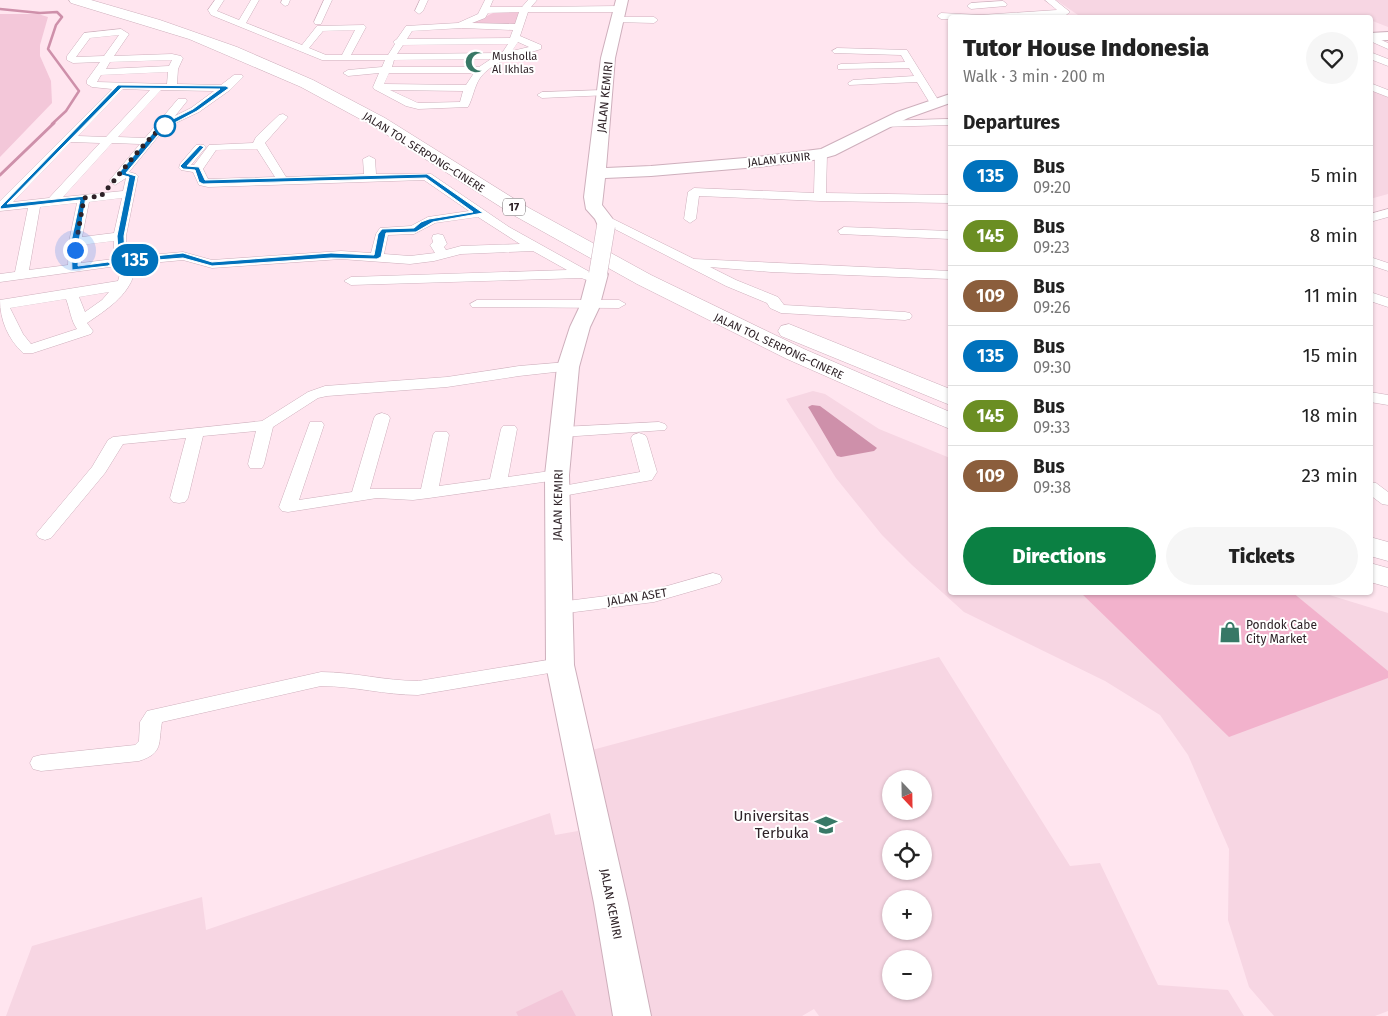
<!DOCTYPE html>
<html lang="en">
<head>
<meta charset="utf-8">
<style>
  :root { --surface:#fff; --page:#f6f6f6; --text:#222; --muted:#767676; --line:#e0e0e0; --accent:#0b8043 }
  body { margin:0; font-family:"Fira Sans",sans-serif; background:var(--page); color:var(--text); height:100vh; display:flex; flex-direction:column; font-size:19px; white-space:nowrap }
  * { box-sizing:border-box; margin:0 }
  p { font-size:16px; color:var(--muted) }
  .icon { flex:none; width:28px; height:28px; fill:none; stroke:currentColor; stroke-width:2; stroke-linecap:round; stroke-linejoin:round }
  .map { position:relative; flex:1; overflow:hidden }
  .panel { position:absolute; left:948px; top:15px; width:425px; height:580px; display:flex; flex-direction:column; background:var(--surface); border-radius:5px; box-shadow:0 1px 4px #0004 }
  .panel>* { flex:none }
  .badge { padding:0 10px; border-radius:16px; font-size:18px; line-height:32px }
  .needle { width:32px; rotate:158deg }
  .buttons { position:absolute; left:882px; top:770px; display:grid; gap:10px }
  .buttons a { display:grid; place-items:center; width:50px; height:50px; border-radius:50%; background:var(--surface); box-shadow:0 1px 4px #0004; font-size:25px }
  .you { position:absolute; width:25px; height:25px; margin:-12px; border:4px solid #fff; border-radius:50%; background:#1a73e8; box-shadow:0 0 0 8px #1a73e833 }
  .map>.badge { position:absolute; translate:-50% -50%; box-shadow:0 0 0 2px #fff }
  h2 { padding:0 15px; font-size:19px; line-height:45px }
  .round { display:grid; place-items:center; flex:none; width:52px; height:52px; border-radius:26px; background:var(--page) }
  .head { display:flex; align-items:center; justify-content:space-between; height:85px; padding:0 15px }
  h1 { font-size:24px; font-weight:800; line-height:38px }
  .primary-button { display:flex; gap:10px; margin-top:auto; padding:10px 15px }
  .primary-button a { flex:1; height:58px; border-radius:30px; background:var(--accent); color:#fff; font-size:20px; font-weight:800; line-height:58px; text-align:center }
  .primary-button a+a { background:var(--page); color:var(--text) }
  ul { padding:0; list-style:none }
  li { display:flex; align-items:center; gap:15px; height:60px; padding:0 15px; border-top:1px solid var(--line) }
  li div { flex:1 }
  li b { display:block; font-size:19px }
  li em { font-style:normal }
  li .badge { min-width:55px; font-weight:700; text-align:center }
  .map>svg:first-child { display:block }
</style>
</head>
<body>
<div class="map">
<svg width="1388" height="1016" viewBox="0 0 1388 1016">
  <rect width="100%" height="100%" fill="#ffe5ef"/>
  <g fill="#f7d6e3" fill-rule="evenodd">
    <path d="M1056,0H1388V27L1370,20V18L1362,16L1081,17Z"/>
    <path d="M1370,88L1388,96V194L1370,199Z"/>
    <path d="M813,391L825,394L879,429L950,458V592L1323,593L1388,613V1011L1375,1016H1274L1249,987L1228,920L1229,849L1188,755L1160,715L1105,681L964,612L912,565L882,535L836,478L786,399Z"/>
    <path d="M939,657L1070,866L1100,863L1158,985L1228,990L1244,1016H819L814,1009L802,1016H645L592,750ZM891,779H924V811H891ZM891,839H924V871H891ZM891,899H924V931H891ZM891,959H924V991H891Z"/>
    <path d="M550,813L555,835L578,831L618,1016H6L32,946L202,897L206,930Z"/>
  </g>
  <g fill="#f3c7d9">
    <path d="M495,12H520L517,26L472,23Z"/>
    <path d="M0,14H38L48,17L40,45V56L51,81L52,103L0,157Z"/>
    <path d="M562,990L576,1016H518L516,1012Z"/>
  </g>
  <path fill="#ce90aa" d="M812,405L820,406L877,448L874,451L841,457L837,456L810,410L808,407Z"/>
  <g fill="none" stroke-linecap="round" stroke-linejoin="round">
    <path stroke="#ce90aa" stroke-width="2.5" d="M0,9L40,13L57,12L62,17L56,25L48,49L79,91L66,111L52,124"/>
    <path stroke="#ce90aa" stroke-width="3" d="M0,175L54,123"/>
  </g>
  <path fill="#f2b2cc" d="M1080,592H1292L1388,671V678L1229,737Z"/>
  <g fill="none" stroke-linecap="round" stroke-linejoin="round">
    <g stroke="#ceafbc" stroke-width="1">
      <g id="street">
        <path d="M215,0H224L217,11L239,20L251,0H259L246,23L302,45L317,26L364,25L366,27L351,55H388L395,44L393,42L397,39L406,26L458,23L478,14L485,0H493L490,7H522L528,0H537L531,7L620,6L624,9L620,12H528L520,36L541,45V49C520,56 494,59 480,78C474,87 473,98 468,107L418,109L406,106L374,89L373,87L379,73L348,76L343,73L348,70L382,67L385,60H322L211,15L208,10ZM519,12L515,24L472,23L485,18L488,13ZM462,28L513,30L510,38L407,39L412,31ZM355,30L342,55H326L309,48L323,31ZM518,42L529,47L512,51ZM508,44L502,53L397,54L403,45ZM491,59L479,67H392L394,60ZM389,73H474L466,85L384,84ZM390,90L463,91L460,102L418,103Z"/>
        <path d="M282,0H290L288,5L285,6L281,3Z"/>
        <path d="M324,0H332L321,24H315L314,22Z"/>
        <path d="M420,0H428L423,11L419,14L415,11Z"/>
        <path d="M1045,0H1055L1070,12L1066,15L1019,18H950V19H941L937,16L941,13L981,15L1057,10Z"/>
        <path d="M1003,1L1007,4L1006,6L971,9L967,6L971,3Z"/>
        <path d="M617,17H654L658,20L654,23L614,22V18Z"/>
        <path d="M121,29L129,34L114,56L172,54L181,56L183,58L178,69L177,84L221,85L234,75H242L243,77L230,90L199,112L165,128L129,172L136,174L138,176L126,236L127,257L183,252L212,260L341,251L371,253L376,234L380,228L411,226L428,217L469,211L424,180L208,187L199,185L193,172L181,170L179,168L180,164L196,145H204L206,147L191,165H194L209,145L253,143L256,137L279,115L283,114L288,117L265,143L286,177L364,174L363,159L369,156L375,159L376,174H431L509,227L588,271L601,276L603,279L596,283L581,278L351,285L344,281L351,277L567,270L533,251L461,254L434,261L410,264L341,259L212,268L183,260L129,265L134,274C128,296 106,310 87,323L93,331L91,334L33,353H23C8,339 0,320 0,300L118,281L120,274L117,266L0,282V274L15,272L28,208L0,211V201L112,89L92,87L87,84V80L100,62L73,63L67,60V56L84,33ZM119,35L104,56L76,57L90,38ZM172,60L169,66L106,69L110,62ZM168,72L167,84L97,82L101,75ZM123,89L150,90L106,137L78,136ZM161,90L214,91L191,108L175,116L187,101L186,99H178L145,138L118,137ZM71,142L100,143L49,198L13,202ZM112,143L140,144L109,181L115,185L126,178L123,191L63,197ZM257,149L275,177L208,179L203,169L216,150ZM122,198L114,233L82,237L89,202ZM77,203L69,242L68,265L29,270L40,207ZM478,217L520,244L461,246L446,250L444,247L447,244L443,235L438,234L433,235L432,238L433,242L430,245L435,253L410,256L384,254L388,235L414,234L435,223ZM114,241V259L81,263V245ZM109,292L102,300L85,312L79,297ZM66,299C70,309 71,321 77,329L31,344L23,334L10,308Z"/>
        <path d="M1370,35L1388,43V49L1370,41Z"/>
        <path d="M837,48L907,50L940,103L939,105H931L917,82L849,85L848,83L853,80L914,76L909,68L838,69V65L841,64L905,62L901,55L834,53L832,51Z"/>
        <path d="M1370,52L1388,59V66L1370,59Z"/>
        <path d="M1370,83L1388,90V97L1370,90Z"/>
        <path d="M605,90L610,93L609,95L542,98L537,95L542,92Z"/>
        <path d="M950,119V125L880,127L875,124L880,121Z"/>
        <path d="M821,151L827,154L826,193L950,195V203L820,201L699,196L696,219L690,223L684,219L688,192L694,188L814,193L815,154Z"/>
        <path d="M1388,209V217L1370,222V214Z"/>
        <path d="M605,215L694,259L950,271V279L771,272L710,267L736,280L778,297L784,305L905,312L910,313L912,316L910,319L905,320L781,313L770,308L767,303L726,286L601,222L599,219Z"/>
        <path d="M844,227L950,231V239L840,234L838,231Z"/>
        <path d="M1370,257L1388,263V271L1370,265Z"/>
        <path d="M1370,292L1388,298V307L1370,301Z"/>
        <path d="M477,300H619L626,304L619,308L472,307L470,304Z"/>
        <path d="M568,362L573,364L576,367L573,370L519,376L447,387L327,396L318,398L273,427L264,464L262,468H250L248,464L256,431L203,436L188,498L185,502L179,503L173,502L170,498L186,438L123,444L105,473L51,538L45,540L39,538L36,534L92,467L108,440L113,437L262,421L308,392L325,386L447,377L519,366Z"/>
        <path d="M1370,392L1388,395V405L1370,402Z"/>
        <path d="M382,413L388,415L390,418L370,489H421L433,435L435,432H447L449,435L439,486L490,479L501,429L503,426H515L517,429L508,477L557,470L563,471L565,475L563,479L557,480L429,498L413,500L377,498L288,512L282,511L279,507L310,422H322L324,425L299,500L352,492L374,418L376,415Z"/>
        <path d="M659,422L665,424L667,427L665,430L562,437L556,435L554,432L556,429L562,427Z"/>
        <path d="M639,433L645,435L647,438L657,472L652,480L557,497L551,496L548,492L551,488L557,487L640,472L631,438L633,435Z"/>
        <path d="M1370,482L1376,483L1388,492V505L1382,504L1370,495Z"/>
        <path d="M713,573L720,575L722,579L720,583L654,602L559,614L552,613L549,608L552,603L559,602L653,590Z"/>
        <path d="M560,658L567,660L570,665L567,670L418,695C385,695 354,686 321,686L162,722C158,743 164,753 139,761L41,771L33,769L30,763L33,757L41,755L135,745L139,741L140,722L147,711L321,672C354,672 385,681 418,681Z"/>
      </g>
    </g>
    <g stroke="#ceafbc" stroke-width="2">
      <g id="secondary">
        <path d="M616,0H628L615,58L606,168L651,166L757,157L821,149L897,112L950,94V103L908,118L835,155L821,159L757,167L651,176L605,178L602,205L612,218L615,226L612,230L606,231L600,230L595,219L586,209L584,197L601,58Z"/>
        <path d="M1388,32V40L1370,41V33Z"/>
        <path d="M598,268L605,270L608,274L599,308L590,327L579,367L569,475L574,665L628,903L651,1016H613L594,903L546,665L545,475L557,367L570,327L579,308L588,274L591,270Z"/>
      </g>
    </g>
    <g stroke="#ceafbc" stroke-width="1">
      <g id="highway">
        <path d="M69,0H91L160,20L237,47L313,80L385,118L529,208L651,275L804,349L950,412V429L889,404L787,359L637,284L515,216L373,126L301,87L189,39L71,3Z"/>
        <path d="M789,324L950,389V405L781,336L778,331L781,326Z"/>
        <path d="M1370,537L1388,542V561L1370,556Z"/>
        <path d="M1370,563L1388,568V587L1370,582Z"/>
      </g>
    </g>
    <use href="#street" fill="#fff" fill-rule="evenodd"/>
    <use href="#secondary" fill="#fff" fill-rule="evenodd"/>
    <use href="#highway" fill="#fff" fill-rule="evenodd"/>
    <g stroke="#ceafbc" stroke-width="19" stroke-linecap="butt">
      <path id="secondary-bridge" d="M598,274L606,226"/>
    </g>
    <use href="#secondary-bridge" stroke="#fff" stroke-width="18"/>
  </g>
  <path fill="#0072bc" stroke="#fff" d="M118,85L226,86L229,88L197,111L163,129L126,173L136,176L124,236L125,259L183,253L212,262L331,253L374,255L378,234L382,229L414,228L421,222L429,219L473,212L426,178L203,184L199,182L195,170L183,169L180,166L200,145L204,147L187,166L199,167L205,180L427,174L483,213L433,222L416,232L386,233L381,257L377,259L331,258L212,266L183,258L119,263L117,236L129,177L118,174L159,126L193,109L220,89L121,88L7,204L86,196L79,242L78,266L108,262L111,264L108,266L72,270L71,242L80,200L1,209L0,207Z"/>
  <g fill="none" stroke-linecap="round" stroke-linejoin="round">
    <path stroke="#2e2227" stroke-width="5" stroke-dasharray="0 9" d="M75,250L84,198L101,196C113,183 152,131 165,126"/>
  </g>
  <defs>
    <g id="mosque-bare" transform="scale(1.725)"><path d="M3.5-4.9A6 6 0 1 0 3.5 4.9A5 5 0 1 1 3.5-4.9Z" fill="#387866" stroke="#fff" stroke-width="2.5" paint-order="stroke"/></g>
    <g id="shop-bare" transform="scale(1.725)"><path d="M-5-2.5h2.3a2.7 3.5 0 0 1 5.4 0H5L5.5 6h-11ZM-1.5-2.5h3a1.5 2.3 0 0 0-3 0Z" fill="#387866" stroke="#fff" stroke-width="2.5" paint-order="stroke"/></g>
    <g id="university-bare" transform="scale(1.725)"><path d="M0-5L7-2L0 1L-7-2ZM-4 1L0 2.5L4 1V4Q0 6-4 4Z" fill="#387866" stroke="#fff" stroke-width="2.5" paint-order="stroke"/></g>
  </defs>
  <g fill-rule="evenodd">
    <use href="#mosque-bare" x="476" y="62"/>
    <use href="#shop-bare" x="1230" y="632"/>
    <use href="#university-bare" x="826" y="825"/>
  </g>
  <circle fill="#fff" stroke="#0072bc" stroke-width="2.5" cx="165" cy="126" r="10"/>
  <g text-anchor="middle" stroke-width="4" stroke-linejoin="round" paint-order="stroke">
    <g font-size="11" fill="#2e2227" stroke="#fff" text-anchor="start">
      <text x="492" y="60">Musholla<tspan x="492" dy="13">Al Ikhlas</tspan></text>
    </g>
    <g font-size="11" fill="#2e2227" stroke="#fff">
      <text transform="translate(424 152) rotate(32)" y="4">JALAN TOL SERPONG–CINERE</text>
      <text transform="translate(779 159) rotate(-6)" y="4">JALAN KUNIR</text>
      <text transform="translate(779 346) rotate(25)" y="4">JALAN TOL SERPONG–CINERE</text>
    </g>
    <rect fill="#fff" stroke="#6d6468" stroke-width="1" x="503" y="198.5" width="22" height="17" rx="4"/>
    <g font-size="11" font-weight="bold" fill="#2e2227">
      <text x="514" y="211">17</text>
    </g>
    <g font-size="12" fill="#2e2227" stroke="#fff">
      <text transform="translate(605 97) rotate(-84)" y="4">JALAN KEMIRI</text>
      <text transform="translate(558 505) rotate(-89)" y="4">JALAN KEMIRI</text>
      <text transform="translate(637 597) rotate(-9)" y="4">JALAN ASET</text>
      <text transform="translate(611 904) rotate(79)" y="4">JALAN KEMIRI</text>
    </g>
    <g font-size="12" fill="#2e2227" stroke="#fff" text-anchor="start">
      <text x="1246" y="629">Pondok Cabe<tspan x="1246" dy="14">City Market</tspan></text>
    </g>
    <g font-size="15" fill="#2e2227" stroke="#fff" text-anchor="end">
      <text x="809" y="821">Universitas<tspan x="809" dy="17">Terbuka</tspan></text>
    </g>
  </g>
</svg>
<div class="buttons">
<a><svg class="needle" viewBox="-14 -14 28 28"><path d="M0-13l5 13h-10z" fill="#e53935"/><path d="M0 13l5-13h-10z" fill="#767676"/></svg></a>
<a><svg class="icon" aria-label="locate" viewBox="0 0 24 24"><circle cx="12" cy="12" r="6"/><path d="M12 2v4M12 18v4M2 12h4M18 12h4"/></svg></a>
<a>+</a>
<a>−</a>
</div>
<div class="you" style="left:75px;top:250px"></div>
<b class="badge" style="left:135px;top:260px;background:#0072bc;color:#fff">135</b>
<section class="panel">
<div class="head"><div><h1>Tutor House Indonesia</h1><p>Walk · 3 min · 200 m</p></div><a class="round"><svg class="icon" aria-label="heart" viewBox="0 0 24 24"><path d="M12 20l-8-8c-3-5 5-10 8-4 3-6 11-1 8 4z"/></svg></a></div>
<h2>Departures</h2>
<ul>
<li><span class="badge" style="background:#0072bc;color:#fff">135</span><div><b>Bus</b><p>09:20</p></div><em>5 min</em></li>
<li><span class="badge" style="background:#6b8e23;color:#fff">145</span><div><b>Bus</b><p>09:23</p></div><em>8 min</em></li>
<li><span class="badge" style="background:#8b5e3c;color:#fff">109</span><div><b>Bus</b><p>09:26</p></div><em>11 min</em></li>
<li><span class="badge" style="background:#0072bc;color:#fff">135</span><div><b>Bus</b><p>09:30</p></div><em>15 min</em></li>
<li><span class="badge" style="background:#6b8e23;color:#fff">145</span><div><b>Bus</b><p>09:33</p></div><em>18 min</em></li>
<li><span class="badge" style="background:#8b5e3c;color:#fff">109</span><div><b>Bus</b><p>09:38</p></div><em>23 min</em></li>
</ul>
<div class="primary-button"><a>Directions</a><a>Tickets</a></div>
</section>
</div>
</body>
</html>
